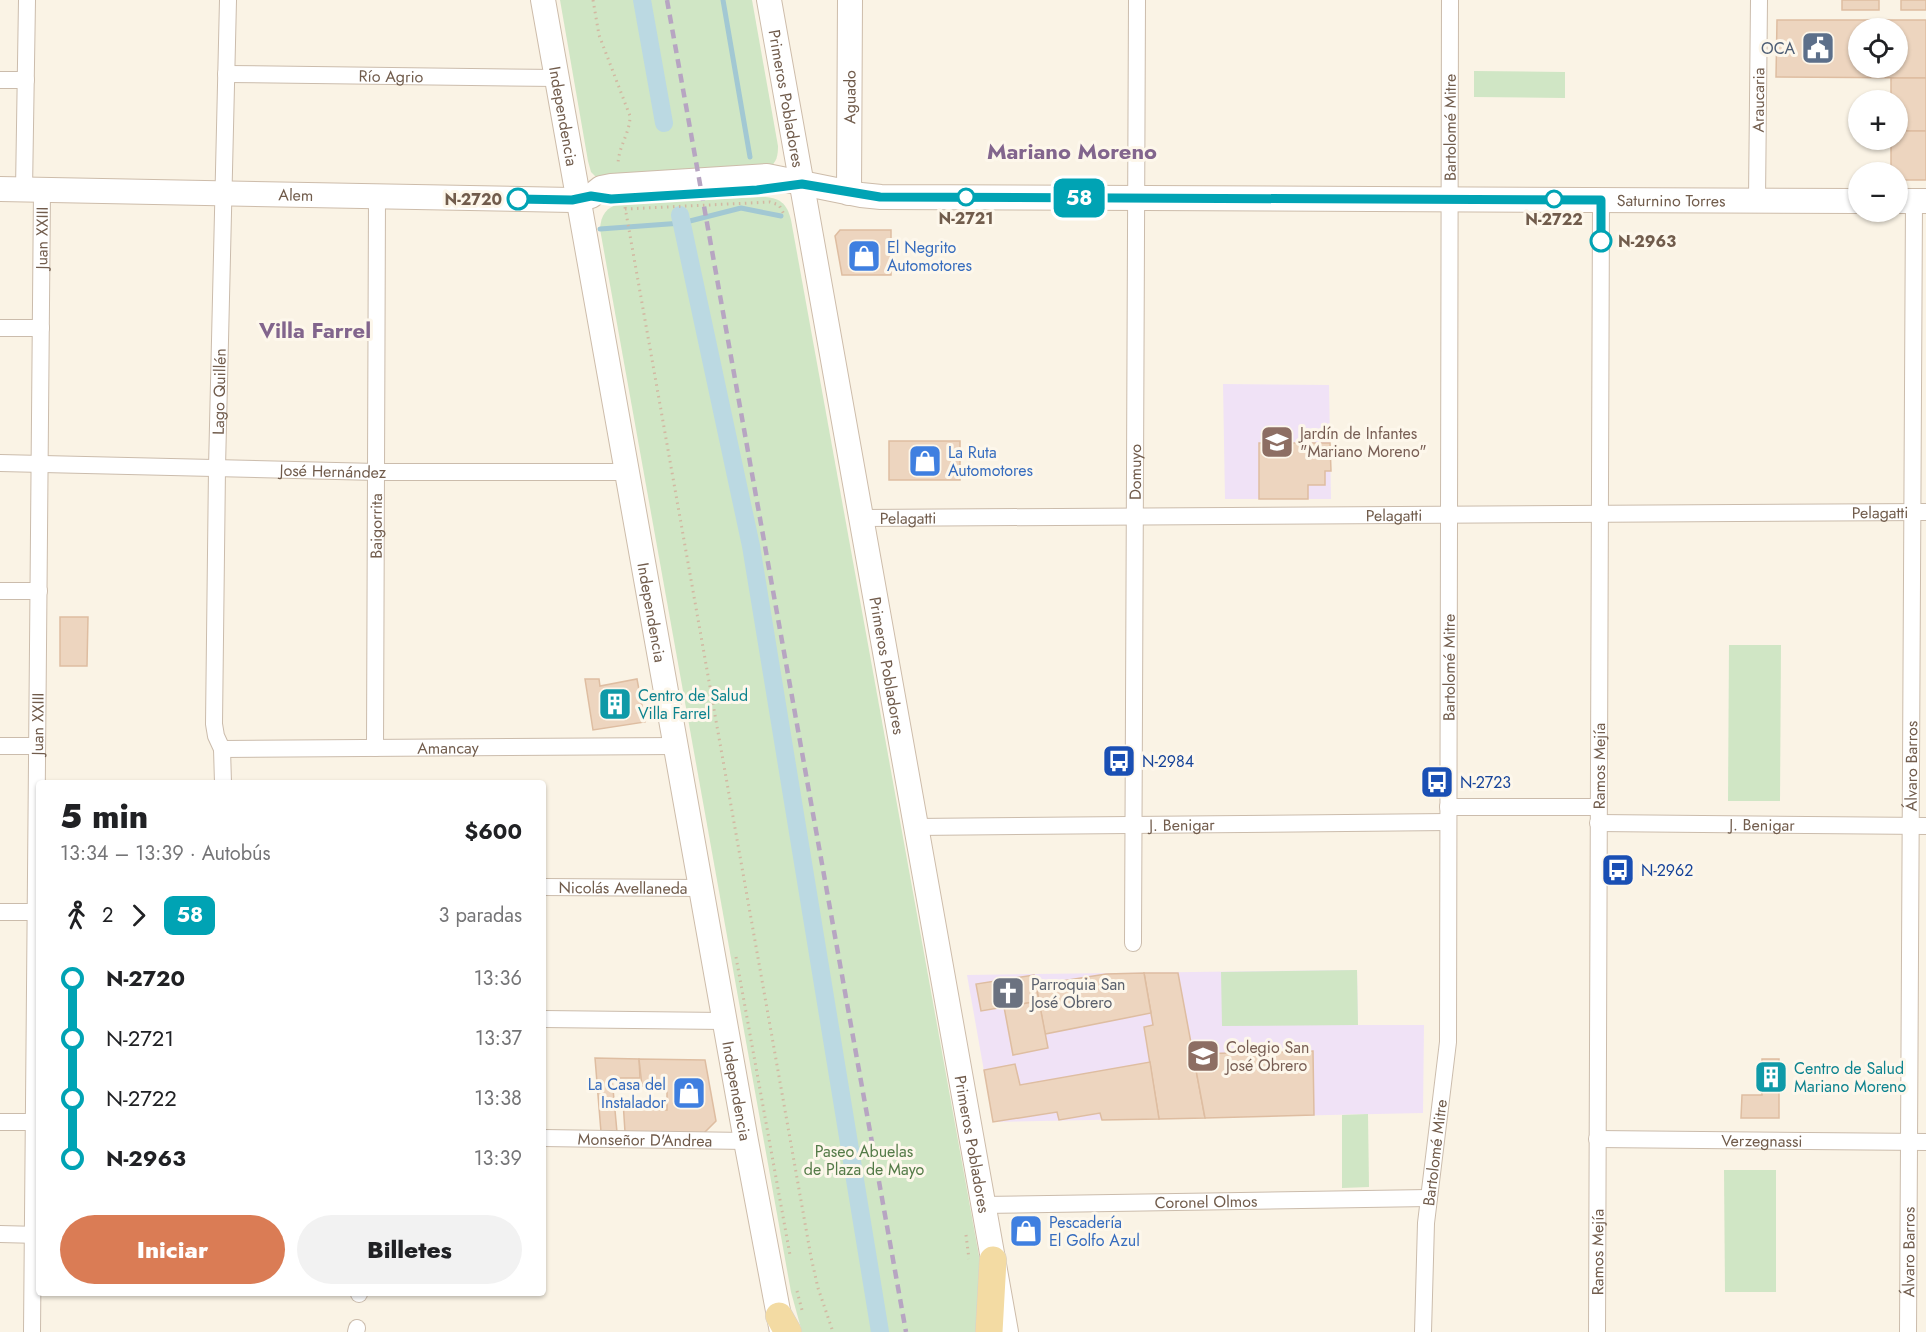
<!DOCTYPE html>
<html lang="es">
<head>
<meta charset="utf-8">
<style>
  :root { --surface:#fff; --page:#f2f2f2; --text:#202124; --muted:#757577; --accent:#da7c55 }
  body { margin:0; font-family:Jost,sans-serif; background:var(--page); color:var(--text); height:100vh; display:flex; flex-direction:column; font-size:22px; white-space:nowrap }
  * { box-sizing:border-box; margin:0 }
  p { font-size:20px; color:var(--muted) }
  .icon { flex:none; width:33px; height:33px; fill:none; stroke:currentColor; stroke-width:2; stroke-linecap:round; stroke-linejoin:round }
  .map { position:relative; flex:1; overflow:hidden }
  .sheet { position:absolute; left:36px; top:780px; width:510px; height:516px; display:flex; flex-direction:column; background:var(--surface); border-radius:6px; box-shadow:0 2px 4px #0004 }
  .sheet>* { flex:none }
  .badge { padding:0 12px; border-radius:9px; font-size:21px; line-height:39px }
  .buttons { position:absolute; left:1848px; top:18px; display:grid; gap:12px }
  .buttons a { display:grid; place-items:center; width:60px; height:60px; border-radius:50%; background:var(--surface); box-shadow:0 2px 4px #0004; font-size:30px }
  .map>.badge { position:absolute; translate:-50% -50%; box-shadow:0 0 0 3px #fff }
  .legs { display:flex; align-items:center; gap:9px; height:66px; padding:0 24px; font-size:20px }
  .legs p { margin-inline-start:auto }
  .head { display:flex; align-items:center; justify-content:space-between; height:102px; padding:0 24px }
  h1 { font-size:33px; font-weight:800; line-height:45px }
  .action { display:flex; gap:12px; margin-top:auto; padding:12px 24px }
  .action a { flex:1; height:69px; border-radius:36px; background:var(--accent); color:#fff; font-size:24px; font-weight:800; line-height:69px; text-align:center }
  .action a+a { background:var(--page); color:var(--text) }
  ul { padding:0 24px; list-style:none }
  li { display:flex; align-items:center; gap:21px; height:60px; font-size:22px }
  li i { display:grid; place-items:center; width:9px; height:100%; margin:0 8px; background:currentColor }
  li i::after { content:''; width:15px; height:15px; margin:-8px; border:4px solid; border-radius:50%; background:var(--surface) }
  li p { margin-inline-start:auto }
  li:first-child i { background:linear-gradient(#0000 50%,currentColor 0) }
  li:last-child i { background:linear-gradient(currentColor 50%,#0000 0) }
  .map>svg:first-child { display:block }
</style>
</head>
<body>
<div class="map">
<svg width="1926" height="1332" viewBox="0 0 1926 1332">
  <rect width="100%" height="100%" fill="#faf3e5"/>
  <g fill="#f0e2f6">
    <path d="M1223,384L1329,385L1331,499H1225Z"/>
    <path d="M1357,970L1358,1025H1424L1423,1113L993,1122L967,975Z"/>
  </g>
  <g fill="#d0e6c5">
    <path d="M560,0H752L778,146C778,155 777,162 769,168L598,179L591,172L588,161Z"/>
    <path d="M1474,71L1565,72V98L1474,97Z"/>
    <path d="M762,197C779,197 787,203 791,220L979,1256L983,1332H802L791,1292L600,229C601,215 606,207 620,204Z"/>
    <path d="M1729,645H1781L1780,801H1728Z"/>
    <path d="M1357,970L1358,1025L1222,1026L1221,972Z"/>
    <path d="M1368,1114L1369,1187L1342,1188V1115Z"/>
    <path d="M1724,1170H1776V1292H1725Z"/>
  </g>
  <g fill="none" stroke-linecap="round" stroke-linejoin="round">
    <g stroke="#a2c8d3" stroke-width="5">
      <path d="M723,0L750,157"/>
      <path d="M600,229L682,223L741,208L781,216"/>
    </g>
    <g stroke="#bbd9e2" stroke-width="18">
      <path d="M642,0L664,123"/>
      <path d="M680,215L751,546L880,1332"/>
    </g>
  </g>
  <g fill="#edd5bf" stroke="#debda1" stroke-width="1.5" fill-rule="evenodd">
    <rect x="1842" y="0" width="37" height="10"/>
    <rect x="1901" y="0" width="25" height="10"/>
    <path d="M1777,20H1926V78L1776,77ZM1858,28H1898V68H1858Z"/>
    <path d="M1891,78H1926V131H1898V100H1891Z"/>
    <path d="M1898,131H1926V180H1898V172H1891V140H1898Z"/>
    <path d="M840,230H891V275H842L835,236Z"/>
    <rect x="889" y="441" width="71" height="39"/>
    <path d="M1259,443H1330L1331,471H1325V485H1308V499H1259Z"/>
    <path d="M60,617H88L87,666H60Z"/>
    <path d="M585,679H599L600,686L637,679L645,722L593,730Z"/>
    <path d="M1144,973H1178L1205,1118L1159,1119L1144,1027L1153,1025Z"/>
    <path d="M1144,973L1151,1013L1045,1034L1036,985L1106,974Z"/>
    <path d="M1034,975L1039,1001L981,1011L976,984Z"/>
    <path d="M1039,1001L1048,1048L1013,1055L1004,1007Z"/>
    <path d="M1313,1051L1314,1115L1205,1118L1193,1054Z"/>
    <path d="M595,1058L639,1059L640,1078H612L617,1132H601Z"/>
    <path d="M639,1059L705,1060L716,1121L704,1133L625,1132L623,1101H644L646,1110H667V1086H642Z"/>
    <path d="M1762,1059H1779V1118H1741L1742,1095H1762Z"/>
    <path d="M1150,1062L1159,1119L1102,1120L1100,1113L1059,1120L1057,1112L993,1122L984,1070L1015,1064L1020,1085Z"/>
  </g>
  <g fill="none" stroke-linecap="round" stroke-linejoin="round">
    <g stroke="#cbbcac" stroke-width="18">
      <g id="street">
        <path id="s1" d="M226,74L557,78"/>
        <path d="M0,80H26"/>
        <path d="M24,190L27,0"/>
        <path id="s2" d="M1757,200L1759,0"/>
        <path d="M0,328H41"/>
        <path id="s3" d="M0,463L377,472H627"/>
        <path id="s4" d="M862,518L1926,512"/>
        <path d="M0,591H39"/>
        <path d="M0,746H37"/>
        <path id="s5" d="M375,748L377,196"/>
        <path id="s6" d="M222,749L676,746"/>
        <path id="s7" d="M223,783L222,749L216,736L214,724L217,468L228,0"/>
        <path d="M1448,807H1598"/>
        <path id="s8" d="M1598,823L1926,826"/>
        <path id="s9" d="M915,827L1448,822"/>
        <path id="s10" d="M543,887L701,888"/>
        <path d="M0,912H36"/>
        <path id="s11" d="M1133,943L1137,0"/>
        <path d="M543,1019L724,1021"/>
        <path d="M0,1122H39"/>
        <path id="s12" d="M543,1138L746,1141"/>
        <path id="s13" d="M1597,1139L1926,1142"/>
        <path id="s14" d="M982,1205L1429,1198"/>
        <path d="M0,1234L39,1235"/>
        <path d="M359,1293V1294"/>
        <path id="s15" d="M32,1332L42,190"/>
        <path d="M356,1332L357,1328"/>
        <path id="s16" d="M1423,1332L1426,1223L1448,1042L1450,0"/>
        <path id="s17" d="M1597,1332L1601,200"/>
        <path id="s18" d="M1908,1332L1914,201"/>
      </g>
    </g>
    <g stroke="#cdbcaa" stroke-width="26">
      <g id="secondary">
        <path id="s19" d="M543,0L746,1141L782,1332"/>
        <path id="s20" d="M769,0L1006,1332"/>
        <path id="s21" d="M0,189L572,200L591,196L601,188L611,186L767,176L861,195L881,197L1858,201"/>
        <path id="s22" d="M849,193L850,0"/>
        <path d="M1898,201H1926"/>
      </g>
    </g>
    <g stroke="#d7d1cd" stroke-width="28">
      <g id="primary">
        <path d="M779,1316L788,1332"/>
        <path d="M989,1332L993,1260"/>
      </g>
    </g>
    <g stroke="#d2b8a2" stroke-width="3" stroke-dasharray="1.5 4.5" stroke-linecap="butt">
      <path d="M593,0L599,35L630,116C630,134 618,146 618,166"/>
      <path d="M625,207L811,1257L818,1288L833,1332"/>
      <path d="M625,209L770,202L779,205L785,216"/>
      <path d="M736,957L790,1255"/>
      <path d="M966,1235L969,1259"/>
      <path d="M797,1291L802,1310"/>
    </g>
    <use href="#street" stroke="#fff" stroke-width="16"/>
    <use href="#secondary" stroke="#fff" stroke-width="24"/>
    <use href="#primary" stroke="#f3dba3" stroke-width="27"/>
    <path stroke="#b7a5c2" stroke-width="4.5" stroke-dasharray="9 6" stroke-linecap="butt" d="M667,0L906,1332"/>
  </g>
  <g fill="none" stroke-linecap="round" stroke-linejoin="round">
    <g stroke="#fff" stroke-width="14">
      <path id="line-1" d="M518,199L572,200L591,196L611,199L757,190L802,184L880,197L1601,200V241"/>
    </g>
    <use href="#line-1" stroke="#00a3b4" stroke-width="9"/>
  </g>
  <defs>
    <g id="civic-square" transform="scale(1.725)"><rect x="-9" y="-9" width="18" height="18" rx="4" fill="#5c6f8a" stroke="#fdf7eb"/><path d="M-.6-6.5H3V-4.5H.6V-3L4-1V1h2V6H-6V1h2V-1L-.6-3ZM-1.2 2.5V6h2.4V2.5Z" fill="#fff"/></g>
    <g id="shop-square" transform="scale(1.725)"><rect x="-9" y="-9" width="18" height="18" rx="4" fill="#3f7fe0" stroke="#fdf7eb"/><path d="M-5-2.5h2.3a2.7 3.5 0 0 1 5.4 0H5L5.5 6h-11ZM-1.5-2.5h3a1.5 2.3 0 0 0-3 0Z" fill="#fff"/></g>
    <g id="school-square" transform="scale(1.725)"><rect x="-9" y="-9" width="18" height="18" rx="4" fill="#8d6e63" stroke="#fdf7eb"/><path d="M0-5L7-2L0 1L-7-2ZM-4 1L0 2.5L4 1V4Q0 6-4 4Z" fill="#fff"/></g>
    <g id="building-square" transform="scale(1.725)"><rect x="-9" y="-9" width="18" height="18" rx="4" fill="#0f9aa8" stroke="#fdf7eb"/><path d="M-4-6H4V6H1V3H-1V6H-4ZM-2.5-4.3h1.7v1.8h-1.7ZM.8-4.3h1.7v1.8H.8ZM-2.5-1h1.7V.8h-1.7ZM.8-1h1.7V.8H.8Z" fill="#fff"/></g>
    <g id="bus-square" transform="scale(1.725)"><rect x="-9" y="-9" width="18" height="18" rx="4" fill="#1a4fb4" stroke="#fdf7eb"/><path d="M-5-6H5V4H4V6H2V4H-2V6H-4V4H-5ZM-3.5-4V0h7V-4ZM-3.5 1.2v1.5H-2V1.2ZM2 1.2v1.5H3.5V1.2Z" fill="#fff"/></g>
    <g id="church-square" transform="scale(1.725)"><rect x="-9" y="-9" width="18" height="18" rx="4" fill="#6b7280" stroke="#fdf7eb"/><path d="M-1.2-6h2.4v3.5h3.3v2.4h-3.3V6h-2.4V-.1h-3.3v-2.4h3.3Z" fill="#fff"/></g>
  </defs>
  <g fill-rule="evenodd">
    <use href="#civic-square" x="1818" y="48"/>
    <use href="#shop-square" x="864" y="256"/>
    <use href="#school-square" x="1277" y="442"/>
    <use href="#shop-square" x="925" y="461"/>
    <use href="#building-square" x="615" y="704"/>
    <use href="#bus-square" x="1119" y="761"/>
    <use href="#bus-square" x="1437" y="782"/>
    <use href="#bus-square" x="1618" y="870"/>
    <use href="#church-square" x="1008" y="993"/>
    <use href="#school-square" x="1203" y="1056"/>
    <use href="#building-square" x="1771" y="1077"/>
    <use href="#shop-square" x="689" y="1093"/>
    <use href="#shop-square" x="1026" y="1231"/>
  </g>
  <g fill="#fff" stroke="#00a3b4" stroke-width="3">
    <circle cx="966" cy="197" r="8"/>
    <circle cx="518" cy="199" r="10"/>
    <circle cx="1554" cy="199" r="8"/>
    <circle cx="1601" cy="241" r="10"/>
  </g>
  <g text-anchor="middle" stroke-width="6" stroke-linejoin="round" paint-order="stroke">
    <g font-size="16" fill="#4e5e75" stroke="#fdf7eb" text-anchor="end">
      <text x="1795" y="54">OCA</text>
    </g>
    <g font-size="16" fill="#715c4c" stroke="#fdf7eb">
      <text dy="6" stroke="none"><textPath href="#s1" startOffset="165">Río Agrio</textPath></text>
      <text dy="6" stroke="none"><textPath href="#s22" startOffset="96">Aguado</textPath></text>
      <text dy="6" stroke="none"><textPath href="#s20" startOffset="100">Primeros Pobladores</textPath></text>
      <text dy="6" stroke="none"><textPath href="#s2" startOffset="100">Araucaria</textPath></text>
      <text dy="6" stroke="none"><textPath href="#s19" startOffset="118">Independencia</textPath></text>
      <text dy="6" stroke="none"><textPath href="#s16" startOffset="1206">Bartolomé Mitre</textPath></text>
      <text dy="6" stroke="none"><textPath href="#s21" startOffset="296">Alem</textPath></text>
      <text dy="6" stroke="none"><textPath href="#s21" startOffset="1677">Saturnino Torres</textPath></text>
      <text dy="6" stroke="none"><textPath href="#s15" startOffset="1094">Juan XXIII</textPath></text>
      <text dy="6" stroke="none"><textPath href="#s7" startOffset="393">Lago Quillén</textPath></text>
      <text dy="6" stroke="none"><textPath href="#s3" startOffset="333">José Hernández</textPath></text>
      <text dy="6" stroke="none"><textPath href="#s11" startOffset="471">Domuyo</textPath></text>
      <text dy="6" stroke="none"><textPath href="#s4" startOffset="1018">Pelagatti</textPath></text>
      <text dy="6" stroke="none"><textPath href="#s4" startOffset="532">Pelagatti</textPath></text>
      <text dy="6" stroke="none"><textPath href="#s4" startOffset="46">Pelagatti</textPath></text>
      <text dy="6" stroke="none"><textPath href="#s5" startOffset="222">Baigorrita</textPath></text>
      <text dy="6" stroke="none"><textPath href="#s19" startOffset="622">Independencia</textPath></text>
      <text dy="6" stroke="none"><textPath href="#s20" startOffset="676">Primeros Pobladores</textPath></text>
      <text dy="6" stroke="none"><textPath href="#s16" startOffset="666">Bartolomé Mitre</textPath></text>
      <text dy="6" stroke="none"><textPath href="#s15" startOffset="608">Juan XXIII</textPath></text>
      <text dy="6" stroke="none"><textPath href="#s6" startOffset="226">Amancay</textPath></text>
      <text dy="6" stroke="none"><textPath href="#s17" startOffset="566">Ramos Mejía</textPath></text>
      <text dy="6" stroke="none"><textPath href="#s18" startOffset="566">Álvaro Barros</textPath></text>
      <text dy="6" stroke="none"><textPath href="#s9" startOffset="267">J. Benigar</textPath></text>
      <text dy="6" stroke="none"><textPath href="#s8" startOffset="164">J. Benigar</textPath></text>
      <text dy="6" stroke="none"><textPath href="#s10" startOffset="80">Nicolás Avellaneda</textPath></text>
      <text dy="6" stroke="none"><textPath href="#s19" startOffset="1108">Independencia</textPath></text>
      <text dy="6" stroke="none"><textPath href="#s12" startOffset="102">Monseñor D'Andrea</textPath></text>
      <text dy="6" stroke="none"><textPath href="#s13" startOffset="165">Verzegnassi</textPath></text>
      <text dy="6" stroke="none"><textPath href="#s20" startOffset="1162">Primeros Pobladores</textPath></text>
      <text dy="6" stroke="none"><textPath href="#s16" startOffset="180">Bartolomé Mitre</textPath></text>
      <text dy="6" stroke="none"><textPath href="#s14" startOffset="224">Coronel Olmos</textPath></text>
      <text dy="6" stroke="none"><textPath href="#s17" startOffset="80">Ramos Mejía</textPath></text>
      <text dy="6" stroke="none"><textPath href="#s18" startOffset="80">Álvaro Barros</textPath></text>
    </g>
    <g font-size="16" font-weight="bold" fill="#715c4c" stroke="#fdf7eb">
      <text x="502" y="205" text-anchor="end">N-2720</text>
      <text x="966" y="224">N-2721</text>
      <text x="1554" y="225">N-2722</text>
      <text x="1618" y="247" text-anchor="start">N-2963</text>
    </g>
    <g font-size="16" fill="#366cbe" stroke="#fdf7eb" text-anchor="start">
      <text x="887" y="253">El Negrito<tspan x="887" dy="18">Automotores</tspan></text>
      <text x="948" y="458">La Ruta<tspan x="948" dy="18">Automotores</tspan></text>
      <text x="666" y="1090" text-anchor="end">La Casa del<tspan x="666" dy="18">Instalador</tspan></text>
      <text x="1049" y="1228">Pescadería<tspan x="1049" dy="18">El Golfo Azul</tspan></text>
    </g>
    <g font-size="16" fill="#785e54" stroke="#fdf7eb" text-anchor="start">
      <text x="1300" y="439">Jardín de Infantes<tspan x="1300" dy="18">"Mariano Moreno"</tspan></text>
      <text x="1226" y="1053">Colegio San<tspan x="1226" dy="18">José Obrero</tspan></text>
    </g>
    <g font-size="16" fill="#0d838f" stroke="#fdf7eb" text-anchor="start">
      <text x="638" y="701">Centro de Salud<tspan x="638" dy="18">Villa Farrel</tspan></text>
      <text x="1794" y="1074">Centro de Salud<tspan x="1794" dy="18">Mariano Moreno</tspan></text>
    </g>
    <g font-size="16" fill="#164399" stroke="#fdf7eb" text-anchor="start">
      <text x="1142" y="767">N-2984</text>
      <text x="1460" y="788">N-2723</text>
      <text x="1641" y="876">N-2962</text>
    </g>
    <g font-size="16" fill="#5b616d" stroke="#fdf7eb" text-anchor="start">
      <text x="1031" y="990">Parroquia San<tspan x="1031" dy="18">José Obrero</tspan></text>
    </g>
    <g font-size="16" fill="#547b48" stroke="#fdf7eb">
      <text x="864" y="1157">Paseo Abuelas<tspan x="864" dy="18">de Plaza de Mayo</tspan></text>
    </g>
    <g font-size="22" font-weight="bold" fill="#82658d" stroke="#fdf7eb">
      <text x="1072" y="159">Mariano Moreno</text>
      <text x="315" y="338">Villa Farrel</text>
    </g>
  </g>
</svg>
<div class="buttons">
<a><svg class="icon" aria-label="locate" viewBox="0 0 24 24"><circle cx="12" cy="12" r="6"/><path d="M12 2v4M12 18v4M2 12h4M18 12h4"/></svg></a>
<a>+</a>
<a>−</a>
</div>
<b class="badge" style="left:1079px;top:198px;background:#00a3b4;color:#fff">58</b>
<section class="sheet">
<div class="head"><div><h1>5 min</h1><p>13:34 – 13:39 · Autobús</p></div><b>$600</b></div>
<div class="legs"><svg class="icon" aria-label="walk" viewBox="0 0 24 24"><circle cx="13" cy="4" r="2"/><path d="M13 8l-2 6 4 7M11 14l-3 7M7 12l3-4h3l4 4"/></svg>2<svg class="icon" aria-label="forward" viewBox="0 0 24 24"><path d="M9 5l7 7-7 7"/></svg><b class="badge" style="background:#00a3b4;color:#fff">58</b><p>3 paradas</p></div>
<ul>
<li><i style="color:#00a3b4"></i><b>N-2720</b><p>13:36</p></li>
<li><i style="color:#00a3b4"></i><span>N-2721</span><p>13:37</p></li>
<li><i style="color:#00a3b4"></i><span>N-2722</span><p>13:38</p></li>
<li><i style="color:#00a3b4"></i><b>N-2963</b><p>13:39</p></li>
</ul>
<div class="action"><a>Iniciar</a><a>Billetes</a></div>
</section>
</div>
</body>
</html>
